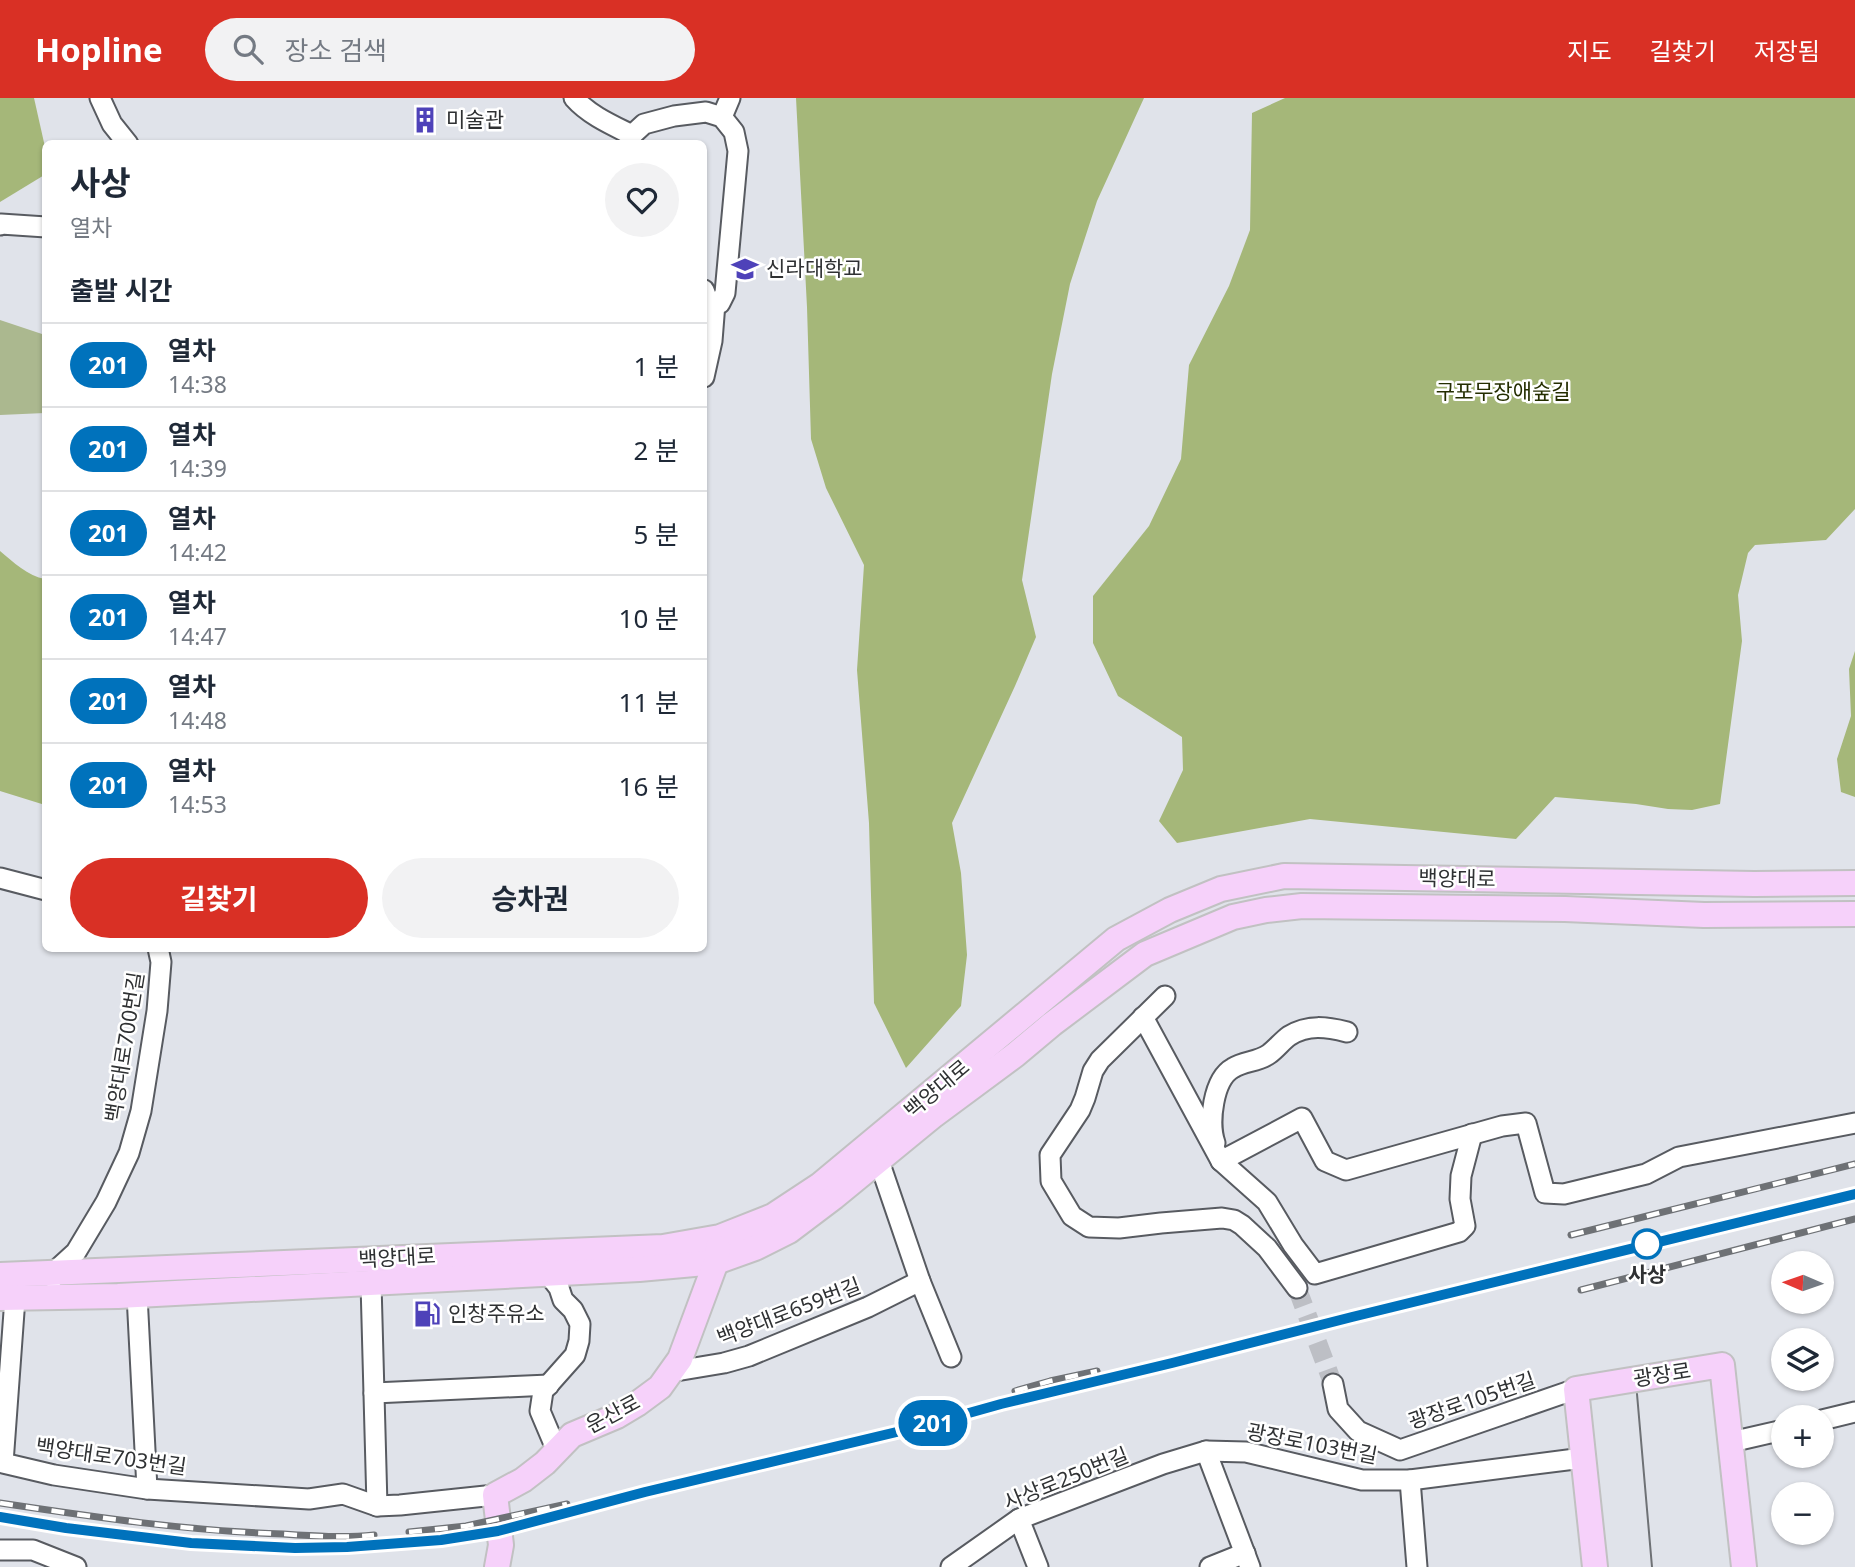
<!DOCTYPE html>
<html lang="ko">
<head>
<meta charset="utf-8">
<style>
  :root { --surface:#fff; --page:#f2f2f3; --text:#1f2937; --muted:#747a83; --line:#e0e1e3; --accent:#d93025 }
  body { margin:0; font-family:"Noto Sans","Noto Sans KR",sans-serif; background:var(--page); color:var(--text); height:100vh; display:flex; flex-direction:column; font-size:26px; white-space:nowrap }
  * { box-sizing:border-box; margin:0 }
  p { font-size:23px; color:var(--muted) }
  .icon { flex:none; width:38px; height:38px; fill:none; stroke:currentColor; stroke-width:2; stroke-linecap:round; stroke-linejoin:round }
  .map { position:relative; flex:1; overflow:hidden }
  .side { position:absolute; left:42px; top:42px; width:665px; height:812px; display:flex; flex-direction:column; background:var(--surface); border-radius:10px; box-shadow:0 2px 5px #0004 }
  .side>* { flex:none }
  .badge { padding:0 14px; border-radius:23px; font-size:24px; line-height:46px }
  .needle { width:46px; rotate:272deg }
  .fabs { position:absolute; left:1771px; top:1153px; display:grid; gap:14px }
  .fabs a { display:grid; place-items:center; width:63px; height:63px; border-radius:50%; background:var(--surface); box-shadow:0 2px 5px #0004; font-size:35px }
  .map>.badge { position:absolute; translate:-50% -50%; box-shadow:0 0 0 4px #fff }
  h2 { padding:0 28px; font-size:26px; line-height:63px }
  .round { display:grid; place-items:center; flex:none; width:74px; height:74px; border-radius:37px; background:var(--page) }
  .head { display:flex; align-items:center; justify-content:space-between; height:119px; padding:0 28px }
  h1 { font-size:33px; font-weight:700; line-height:52px }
  .button { display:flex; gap:14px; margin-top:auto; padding:14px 28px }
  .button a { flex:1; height:80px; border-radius:42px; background:var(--accent); color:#fff; font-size:28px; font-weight:700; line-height:80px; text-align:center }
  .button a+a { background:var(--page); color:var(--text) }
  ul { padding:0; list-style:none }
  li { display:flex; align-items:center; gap:21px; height:84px; padding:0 28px; border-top:2px solid var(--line) }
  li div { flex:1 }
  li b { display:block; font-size:26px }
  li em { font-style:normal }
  li .badge { min-width:77px; font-weight:700; text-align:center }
  header { display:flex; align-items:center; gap:42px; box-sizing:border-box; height:98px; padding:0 35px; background:var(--accent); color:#fff }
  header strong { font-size:33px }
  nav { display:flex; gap:38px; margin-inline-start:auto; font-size:24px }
  .search { width:490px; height:63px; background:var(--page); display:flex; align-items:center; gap:18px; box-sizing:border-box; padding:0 24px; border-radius:38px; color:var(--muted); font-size:26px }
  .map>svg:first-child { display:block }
</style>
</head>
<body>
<header>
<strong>Hopline</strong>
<div class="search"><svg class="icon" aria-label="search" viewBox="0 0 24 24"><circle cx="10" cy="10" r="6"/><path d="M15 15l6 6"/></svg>장소 검색</div>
<nav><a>지도</a><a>길찾기</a><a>저장됨</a></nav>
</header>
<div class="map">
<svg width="1855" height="1469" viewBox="0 0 1855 1469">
  <rect width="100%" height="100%" fill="#e0e3ea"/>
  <path fill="#abb88f" d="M0,222L45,237V315L0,317Z"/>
  <g fill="#a5b779">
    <path d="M0,0H34L45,49L46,76L0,104Z"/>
    <path d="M796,0H1144L1097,103L1070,186L1052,276L1022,482L1036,539L1015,588L952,725L961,775L967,857L961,908L906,970L874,905L869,725L857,572L864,467L826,390L811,341L807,209Z"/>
    <path d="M1285,0H1855V411L1826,442L1755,447L1748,455L1738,497L1742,543L1720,706L1692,712L1668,711L1636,706L1555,699L1516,741L1310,721L1177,745L1159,723L1183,672L1182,639L1118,598L1093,545V498L1149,428L1181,361L1189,267L1229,188L1250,132L1252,15Z"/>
    <path d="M0,453C13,464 28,478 45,481V707L0,693Z"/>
    <path d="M1855,553V699L1841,694L1837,661L1851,618L1849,571Z"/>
  </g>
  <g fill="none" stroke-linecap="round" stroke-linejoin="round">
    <path stroke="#bdbfc5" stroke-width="19" stroke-dasharray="19 10" stroke-linecap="butt" d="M1297,1190L1333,1286"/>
    <g stroke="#585b61" stroke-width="23">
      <g id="minor">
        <path d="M100,0L112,26L128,46"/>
        <path d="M574,0C589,17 612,27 632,37"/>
        <path d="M722,19L730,0"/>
        <path d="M629,46L632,37L644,26L674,18L706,14L722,19L734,34L738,53L725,195L720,205H715L707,200L704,192"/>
        <path d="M0,127L1,126L46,129"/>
        <path d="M704,279L712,243L715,205"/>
        <path d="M0,780L46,792"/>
        <path d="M1165,898L1100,962L1093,973L1085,1000L1080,1012L1050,1057L1051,1083L1072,1118L1089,1129L1119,1130L1161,1125L1222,1120L1234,1122L1242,1127L1267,1150L1297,1190"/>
        <path d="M1143,919L1221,1063L1267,1104L1293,1147L1315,1176L1459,1134L1465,1128L1460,1101L1461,1078L1472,1036"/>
        <path d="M1215,1045C1208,1025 1213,981 1233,970C1244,963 1258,964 1269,956C1276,951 1282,943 1289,938C1308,926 1327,929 1347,934"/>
        <path d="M879,1063L920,1183L951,1259"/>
        <path d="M1221,1063L1302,1020L1325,1063L1346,1072L1502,1028L1526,1025L1545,1095L1564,1096L1646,1076L1679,1059L1855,1025"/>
        <path d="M548,1176L559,1190L563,1202L573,1212L580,1226L579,1243L575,1257L543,1293L540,1313L557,1353"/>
        <path d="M53,1180V1175L76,1154L106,1104L129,1055L141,1013L157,913L161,864L158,850"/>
        <path d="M371,1185L377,1408"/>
        <path d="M137,1197L147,1391"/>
        <path d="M15,1200L3,1365L54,1377L147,1391L309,1401L343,1396L377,1408L400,1407L495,1397"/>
        <path d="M670,1274L724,1265L749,1258L868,1209L920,1183"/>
        <path d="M1333,1286L1338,1311L1358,1333L1400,1352L1576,1291"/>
        <path d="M374,1295L549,1287"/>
        <path d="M1822,1322L1855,1314"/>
        <path d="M1731,1344L1783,1332"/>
        <path d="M1206,1353L1250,1469"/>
        <path d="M1410,1382L1417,1469"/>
        <path d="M1019,1421L1038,1469"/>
        <path d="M0,1452H33L76,1469"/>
        <path d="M951,1469L1019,1421L1163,1366L1206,1353L1246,1354L1362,1382H1410L1583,1360"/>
        <path d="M1210,1469L1245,1455"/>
      </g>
    </g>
    <g stroke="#c1c1c2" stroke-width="28">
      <g id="major">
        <path d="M0,1177L663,1149L720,1139L773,1118L820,1087L1116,841L1170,812L1221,791L1284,778L1754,786L1855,785"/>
        <path d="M0,1200L118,1198L639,1171L716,1164L755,1150L789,1133L834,1099L934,1017L1015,957L1052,926L1145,856L1233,819L1266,812L1302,808L1565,811L1704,817L1855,816"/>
        <path d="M497,1469L501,1447L495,1397L523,1382L545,1365L572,1337L617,1318L637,1306L660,1289L680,1261L716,1164L718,1150"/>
        <path d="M1595,1469L1576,1291L1722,1267L1744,1469"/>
      </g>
    </g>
    <use href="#minor" stroke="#fff" stroke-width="19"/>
    <use href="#major" stroke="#f6d1fa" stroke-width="24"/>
    <path stroke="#6e7175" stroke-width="2" d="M1637,1296L1652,1469"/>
    <g stroke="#6e7175" stroke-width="7">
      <g id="rail">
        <path d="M1571,1137L1855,1066"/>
        <path d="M1581,1192L1855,1121"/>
        <path d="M1015,1293L1050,1283L1097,1273"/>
        <path d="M0,1405C94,1419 188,1433 283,1436C313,1438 344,1440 374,1437"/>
        <path d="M0,1419C149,1444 296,1460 446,1441C516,1432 582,1409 650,1393C740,1371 830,1351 920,1328C947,1321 975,1313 1002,1306C1061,1291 1120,1278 1179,1264C1404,1207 1629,1151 1855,1096"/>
        <path d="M409,1434L466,1428L567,1406"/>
      </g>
    </g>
    <use href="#rail" stroke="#fff" stroke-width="4.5" stroke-dasharray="13" stroke-linecap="butt"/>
  </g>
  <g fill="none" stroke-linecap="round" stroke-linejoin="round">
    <g stroke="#fff" stroke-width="16">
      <path id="line" d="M0,1419L66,1430L191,1445L295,1450L347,1449L441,1442L498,1433L645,1394L926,1327L1001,1306L1172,1265L1352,1219L1855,1096"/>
    </g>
    <use href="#line" stroke="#0072bc" stroke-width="10"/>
  </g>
  <defs>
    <g id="building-bare" transform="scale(2.1)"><path d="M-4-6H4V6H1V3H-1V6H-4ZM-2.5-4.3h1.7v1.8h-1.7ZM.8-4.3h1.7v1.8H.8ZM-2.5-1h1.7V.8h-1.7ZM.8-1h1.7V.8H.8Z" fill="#4e42b9" stroke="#fff" stroke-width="2.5" paint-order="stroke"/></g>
    <g id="university-bare" transform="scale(2.1)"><path d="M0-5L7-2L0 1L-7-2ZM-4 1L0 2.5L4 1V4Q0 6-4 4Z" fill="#4e42b9" stroke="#fff" stroke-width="2.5" paint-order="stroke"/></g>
    <g id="fuel-bare" transform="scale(2.1)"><path d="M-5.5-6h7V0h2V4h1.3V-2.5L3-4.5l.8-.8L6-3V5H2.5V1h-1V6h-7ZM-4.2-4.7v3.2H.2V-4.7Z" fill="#4e42b9" stroke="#fff" stroke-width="2.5" paint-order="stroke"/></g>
  </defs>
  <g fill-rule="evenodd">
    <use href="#building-bare" x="425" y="22"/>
    <use href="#university-bare" x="745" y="171"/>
    <use href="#fuel-bare" x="427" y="1216"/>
  </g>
  <circle fill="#fff" stroke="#0072bc" stroke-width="3.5" cx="1647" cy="1146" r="14"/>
  <g text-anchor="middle" stroke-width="5" stroke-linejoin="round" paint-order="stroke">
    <g font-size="21" fill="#2f3133" stroke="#fff" text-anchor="start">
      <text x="446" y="29">미술관</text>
      <text x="766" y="178">신라대학교</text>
      <text x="448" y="1223">인창주유소</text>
    </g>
    <g font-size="21" fill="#242e00" stroke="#fff">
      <text x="1503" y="301">구포무장애숲길</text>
    </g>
    <g font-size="21" fill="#2f3133" stroke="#fff">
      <text transform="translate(1457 781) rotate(1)" y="7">백양대로</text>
      <text transform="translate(125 949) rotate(-81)" y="7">백양대로700번길</text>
      <text transform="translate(937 991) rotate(-40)" y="7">백양대로</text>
      <text transform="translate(397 1160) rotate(-3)" y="7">백양대로</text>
      <text transform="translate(789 1214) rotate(-21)" y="7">백양대로659번길</text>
      <text transform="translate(1662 1277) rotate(-9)" y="7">광장로</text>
      <text transform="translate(1472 1303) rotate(-19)" y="7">광장로105번길</text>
      <text transform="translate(613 1316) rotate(-28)" y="7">운산로</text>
      <text transform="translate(1312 1346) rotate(11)" y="7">광장로103번길</text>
      <text transform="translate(111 1359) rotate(8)" y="7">백양대로703번길</text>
      <text transform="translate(1066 1381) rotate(-22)" y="7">사상로250번길</text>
    </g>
    <g font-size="21" font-weight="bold" fill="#2f3133" stroke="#fff">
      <text x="1647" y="1184">사상</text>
    </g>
  </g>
</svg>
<div class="fabs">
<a><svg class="needle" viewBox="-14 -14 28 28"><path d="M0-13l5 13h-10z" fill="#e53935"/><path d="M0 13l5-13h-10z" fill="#747a83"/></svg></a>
<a><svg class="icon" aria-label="layers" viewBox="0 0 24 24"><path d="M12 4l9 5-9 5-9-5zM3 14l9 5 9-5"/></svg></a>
<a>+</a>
<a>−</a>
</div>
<b class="badge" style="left:933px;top:1325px;background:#0072bc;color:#fff">201</b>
<section class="side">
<div class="head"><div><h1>사상</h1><p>열차</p></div><a class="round"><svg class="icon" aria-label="heart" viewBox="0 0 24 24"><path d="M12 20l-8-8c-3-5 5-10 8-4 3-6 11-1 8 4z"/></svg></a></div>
<h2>출발 시간</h2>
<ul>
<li><span class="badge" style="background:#0072bc;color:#fff">201</span><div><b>열차</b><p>14:38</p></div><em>1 분</em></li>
<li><span class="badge" style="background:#0072bc;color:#fff">201</span><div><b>열차</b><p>14:39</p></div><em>2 분</em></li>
<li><span class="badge" style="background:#0072bc;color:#fff">201</span><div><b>열차</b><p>14:42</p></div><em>5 분</em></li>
<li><span class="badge" style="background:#0072bc;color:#fff">201</span><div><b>열차</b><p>14:47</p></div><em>10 분</em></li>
<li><span class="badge" style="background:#0072bc;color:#fff">201</span><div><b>열차</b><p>14:48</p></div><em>11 분</em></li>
<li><span class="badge" style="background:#0072bc;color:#fff">201</span><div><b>열차</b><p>14:53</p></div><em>16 분</em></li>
</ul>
<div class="button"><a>길찾기</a><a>승차권</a></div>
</section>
</div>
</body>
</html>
